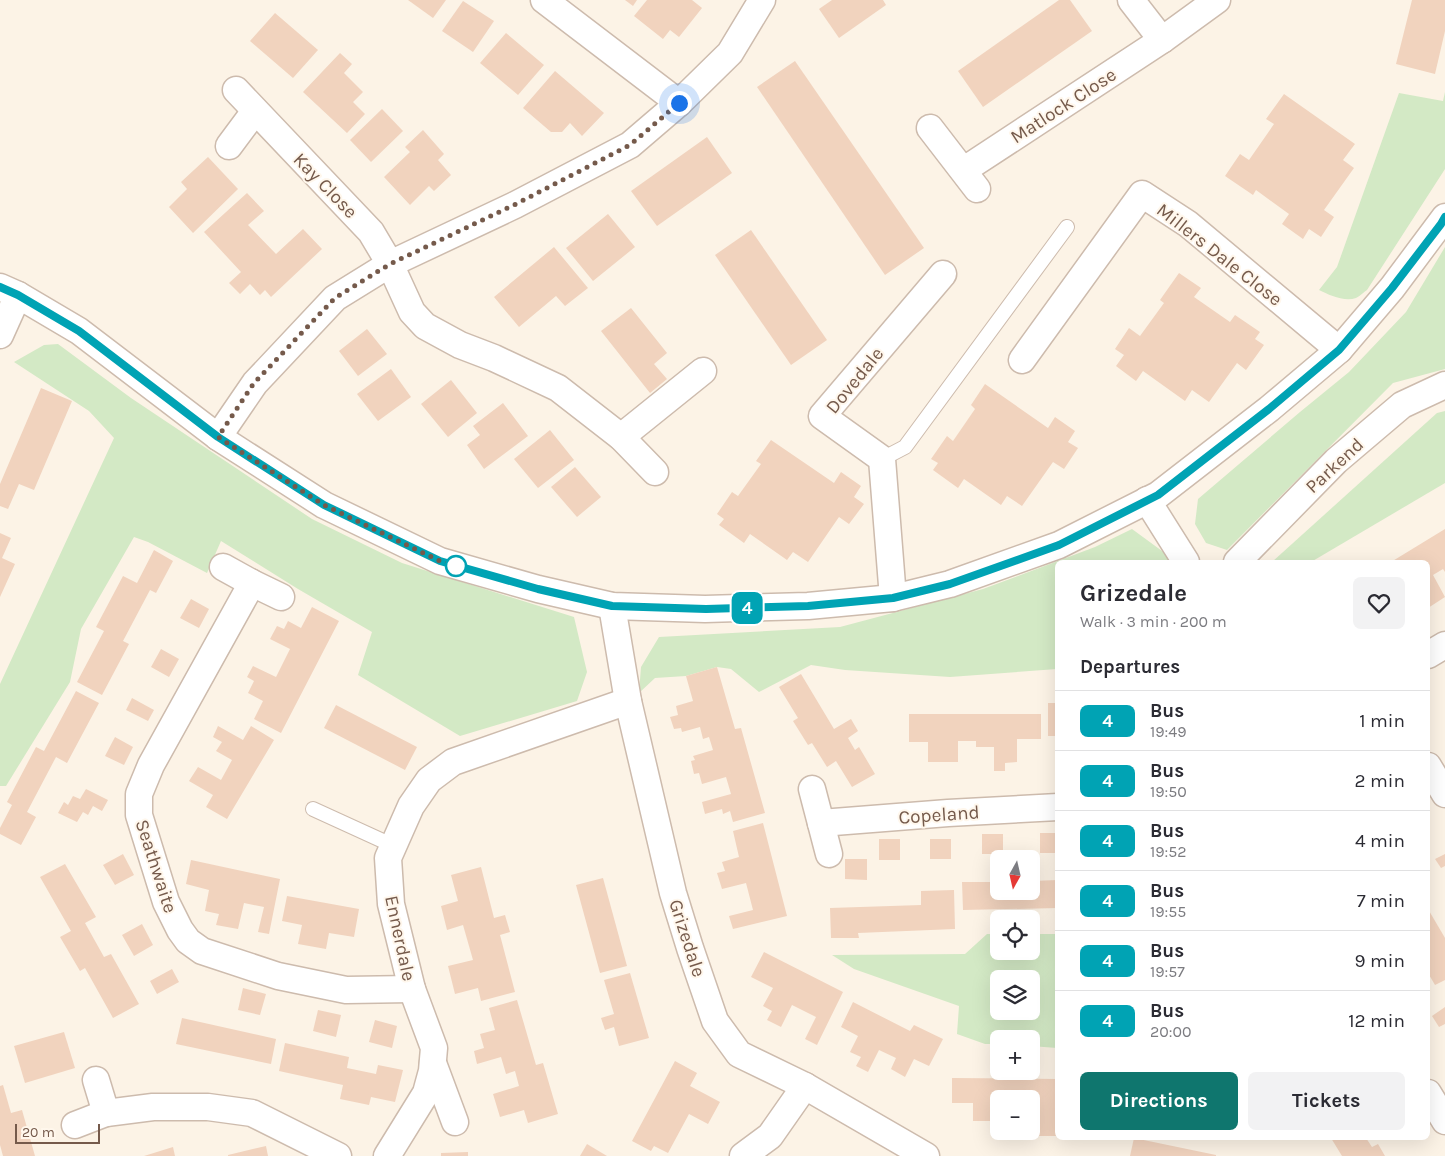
<!DOCTYPE html>
<html lang="en">
<head>
<meta charset="utf-8">
<style>
  :root { --surface:#fff; --page:#f2f2f3; --text:#2b2b33; --muted:#7c7c81; --line:#e1e1e2; --accent:#0f766e }
  body { margin:0; font-family:Karla,sans-serif; background:var(--page); color:var(--text); height:100vh; display:flex; flex-direction:column; font-size:19px; white-space:nowrap }
  * { box-sizing:border-box; margin:0 }
  p { font-size:16px; color:var(--muted) }
  .icon { flex:none; width:28px; height:28px; fill:none; stroke:currentColor; stroke-width:2; stroke-linecap:round; stroke-linejoin:round }
  .map { position:relative; flex:1; overflow:hidden }
  .side { position:absolute; left:1055px; top:560px; width:375px; height:580px; display:flex; flex-direction:column; background:var(--surface); border-radius:8px; box-shadow:0 5px 20px #0002 }
  .side>* { flex:none }
  .badge { padding:0 10px; border-radius:8px; font-size:18px; line-height:32px }
  .needle { width:32px; rotate:188deg }
  .buttons { position:absolute; left:990px; top:850px; display:grid; gap:10px }
  .buttons a { display:grid; place-items:center; width:50px; height:50px; border-radius:8px; background:var(--surface); box-shadow:0 5px 20px #0002; font-size:25px }
  .scale { position:absolute; left:15px; bottom:12px; width:85px; box-sizing:border-box; padding-left:5px; border:2px solid #755a4b; border-top:0; font-size:14px; line-height:18px; white-space:nowrap; color:#755a4b; -webkit-text-stroke:4px #fff7ec; paint-order:stroke }
  .you { position:absolute; width:25px; height:25px; margin:-12px; border:4px solid #fff; border-radius:50%; background:#1a73e8; box-shadow:0 0 0 8px #1a73e833 }
  .map>.badge { position:absolute; translate:-50% -50%; box-shadow:0 0 0 2px #fff }
  h2 { padding:0 25px; font-size:19px; line-height:45px }
  .round { display:grid; place-items:center; flex:none; width:52px; height:52px; border-radius:8px; background:var(--page) }
  .headline { display:flex; align-items:center; justify-content:space-between; height:85px; padding:0 25px }
  h1 { font-size:24px; font-weight:700; line-height:38px }
  .cta { display:flex; gap:10px; margin-top:auto; padding:10px 25px }
  .cta a { flex:1; height:58px; border-radius:8px; background:var(--accent); color:#fff; font-size:20px; font-weight:700; line-height:58px; text-align:center }
  .cta a+a { background:var(--page); color:var(--text) }
  ul { padding:0; list-style:none }
  li { display:flex; align-items:center; gap:15px; height:60px; padding:0 25px; border-top:1px solid var(--line) }
  li div { flex:1 }
  li b { display:block; font-size:19px }
  li em { font-style:normal }
  li .badge { min-width:55px; font-weight:700; text-align:center }
  .map>svg:first-child { display:block }
</style>
</head>
<body>
<div class="map">
<svg width="1445" height="1156" viewBox="0 0 1445 1156">
  <rect width="100%" height="100%" fill="#fcf3e6"/>
  <g fill="#d3e9c5" fill-rule="evenodd">
    <path d="M1445,92V169L1367,290C1364,292 1360,296 1356,298C1344,302 1329,295 1319,290L1337,267L1399,93L1443,101Z"/>
    <path d="M1445,247V369L1393,383L1227,550L1206,543L1195,524L1198,499L1300,412L1349,372L1406,312Z"/>
    <path d="M58,344L131,398L312,519L402,563L574,617L587,672L577,701L460,736L358,675L372,632L298,589L221,541L207,573L148,542L134,537L81,629L70,682L6,786H0V684L114,438L89,411L14,362L44,345Z"/>
    <path d="M1445,411V483L1311,562H1272L1437,413Z"/>
    <path d="M1132,529L1173,559L1175,562H1058L1057,669L950,677L845,670L811,665L759,692L731,669L717,667L686,676L655,678L639,693L641,667L659,637L840,627L983,589L1095,547Z"/>
    <path d="M987,934H999V951H1031V934H1057V1048L1031,1046V1039H999V1044H985L957,1034L959,1006L854,969L832,955L965,954ZM999,979H1031V1011H999Z"/>
  </g>
  <g fill="#f1d3be">
    <path d="M408,0H446L433,18Z"/>
    <path d="M625,0H637L633,6Z"/>
    <path d="M647,0H692L702,8L679,37L670,30L663,39L634,16Z"/>
    <path d="M832,0H883L886,5L839,38L819,9Z"/>
    <path d="M1059,0H1070L1092,31L983,107L958,71Z"/>
    <path d="M1412,0H1445V31L1435,74L1396,64Z"/>
    <path d="M463,1L494,21L473,52L442,31Z"/>
    <path d="M275,13L318,50L293,78L250,41Z"/>
    <path d="M506,33L544,65L518,95L480,63Z"/>
    <path d="M340,53L352,64L344,73L363,92L353,102L365,114L347,133L303,92Z"/>
    <path d="M795,61L924,248L885,275L757,87Z"/>
    <path d="M555,71L604,113L582,136L570,123L562,132H551L523,108Z"/>
    <path d="M1284,94L1355,144L1343,160L1354,168L1324,210L1334,217L1321,237L1309,229L1303,239L1282,224L1289,214L1256,190L1253,195L1225,176L1240,154L1249,160L1274,124L1266,119Z"/>
    <path d="M382,109L403,131L371,162L350,140Z"/>
    <path d="M423,130L444,154L438,160L451,175L434,191L429,186L410,205L384,177L410,152L405,147Z"/>
    <path d="M707,137L732,173L657,226L631,191Z"/>
    <path d="M208,157L238,189L193,233L169,207L187,189L181,182Z"/>
    <path d="M247,193L264,211L248,225L276,254L303,229L322,249L271,297L265,290L260,295L250,284L240,294L229,283L241,272L204,232Z"/>
    <path d="M608,214L635,247L593,281L566,248Z"/>
    <path d="M751,230L827,340L791,365L715,255Z"/>
    <path d="M554,247L588,288L565,306L556,296L519,327L494,297Z"/>
    <path d="M1179,273L1201,288L1194,297L1230,322L1235,315L1260,332L1255,339L1264,345L1246,370L1237,363L1209,402L1192,390L1185,401L1143,371L1136,381L1116,366L1124,355L1115,349L1129,328L1140,336L1164,303L1160,300Z"/>
    <path d="M631,308L667,353L654,364L667,379L650,393L601,331Z"/>
    <path d="M367,329L387,354L358,376L339,351Z"/>
    <path d="M391,369L411,397L378,421L357,394Z"/>
    <path d="M451,380L477,413L448,437L421,404Z"/>
    <path d="M985,384L1048,428L1055,417L1075,431L1068,442L1078,448L1064,469L1053,462L1022,506L1007,496L1001,505L964,479L958,488L933,470L938,463L931,459L947,436L953,441L975,409L971,405Z"/>
    <path d="M41,388L72,401L34,490L19,484L8,509L0,506V484Z"/>
    <path d="M503,403L528,436L484,469L467,445L480,435L473,426Z"/>
    <path d="M550,430L574,460L538,488L514,459Z"/>
    <path d="M771,440L834,483L841,472L861,486L854,497L864,504L849,524L839,517L808,562L793,552L787,560L750,534L744,543L719,525L724,519L717,514L732,492L738,496L761,464L756,461Z"/>
    <path d="M575,467L601,497L577,517L551,487Z"/>
    <path d="M1445,529V572L1443,569L1433,575L1445,597L1428,608V562H1391Z"/>
    <path d="M0,533L11,538L2,558L15,564L0,597Z"/>
    <path d="M154,550L173,561L156,593L150,590L123,641L129,644L102,695L77,682L104,631L96,627L123,576L137,583Z"/>
    <path d="M191,599L209,609L199,628L180,618Z"/>
    <path d="M312,607L339,621L281,733L254,719L263,701L248,693L254,681L247,677L253,666L276,677L290,649L270,639L277,626L284,629L288,621L301,628Z"/>
    <path d="M161,649L179,659L169,677L151,667Z"/>
    <path d="M717,667L735,729L741,728L765,813L733,822L730,811L723,814L722,809L705,814L702,802L731,794L726,777L702,784L699,773L694,774L691,761L695,760L693,756L713,750L709,737L703,739L700,727L682,732L681,728L674,729L670,717L678,715L676,706L693,701L686,676Z"/>
    <path d="M801,674L834,729L851,719L858,731L848,738L855,750L859,747L875,774L852,787L836,761L827,767L812,743L808,745L793,721L798,718L779,687Z"/>
    <path d="M76,691L99,703L67,763L56,757L27,812L36,817L21,845L0,834V828L12,805L7,802L36,747L44,751Z"/>
    <path d="M132,698L154,710L148,721L126,710Z"/>
    <rect x="1048" y="703" width="10" height="33"/>
    <path d="M336,705L417,747L405,770L324,728Z"/>
    <path d="M909,714H1041V739H1017V762L1005,763V771H994V747H976V741H958V762H928V742H909Z"/>
    <path d="M218,726L243,740L251,726L274,740L227,819L206,807L213,795L189,781L198,767L221,780L232,760L216,751L222,742L213,737Z"/>
    <path d="M115,737L133,747L124,765L105,756Z"/>
    <path d="M86,789L108,800L102,811L93,806L88,815L83,812L77,822L58,813L64,802L68,805L73,796L80,799Z"/>
    <path d="M763,823L787,916L733,929L729,916L753,910L746,883L722,889L717,873L725,871L722,862L739,857L733,831Z"/>
    <rect x="1040" y="833" width="18" height="20"/>
    <rect x="982" y="834" width="21" height="20"/>
    <rect x="879" y="839" width="21" height="21"/>
    <rect x="930" y="839" width="21" height="20"/>
    <path d="M123,854L134,875L115,885L103,865Z"/>
    <path d="M1445,854V866L1441,868L1435,859Z"/>
    <path d="M845,859H867V880L845,879Z"/>
    <path d="M191,860L280,879L269,934L258,932L264,907L244,903L238,929L216,925L219,914L205,911L209,890L186,884Z"/>
    <path d="M65,864L96,917L85,923L104,957L111,954L139,1004L113,1018L85,968L80,971L60,937L71,931L40,877Z"/>
    <path d="M481,867L494,918L505,915L510,932L500,935L515,992L481,1001L478,988L455,994L448,966L473,960L463,925L447,930L441,906L458,901L451,875Z"/>
    <path d="M603,878L627,966L600,973L576,885Z"/>
    <path d="M1058,880V908L963,910L962,882H999V891H1031V881Z"/>
    <path d="M954,890L955,929L858,933L859,938H831L830,908L921,905V891Z"/>
    <path d="M287,896L359,909L354,937L329,933L326,949L298,944L302,925L282,921Z"/>
    <path d="M1428,909L1445,938V980L1435,985L1428,973Z"/>
    <path d="M142,924L153,945L134,956L122,935Z"/>
    <path d="M764,952L843,992L817,1045L805,1039L816,1017L792,1005L781,1027L767,1020L772,1011L763,1006L773,988L751,977Z"/>
    <path d="M172,969L179,982L157,994L150,981Z"/>
    <path d="M630,973L649,1038L619,1046L614,1027L605,1030L601,1018L614,1014L604,980Z"/>
    <path d="M243,988L266,994L260,1015L238,1010Z"/>
    <path d="M517,1000L536,1065L543,1063L558,1114L528,1123L524,1110L500,1117L493,1094L519,1086L515,1071L506,1074L501,1057L477,1064L474,1051L484,1048L480,1034L495,1030L489,1008Z"/>
    <path d="M853,1002L910,1031L914,1025L943,1039L929,1066L914,1059L905,1077L891,1069L896,1058L879,1050L868,1072L856,1066L861,1057L850,1052L858,1036L841,1027Z"/>
    <path d="M1445,1007V1024L1439,1027L1432,1016Z"/>
    <path d="M318,1010L341,1015L336,1037L313,1031Z"/>
    <path d="M182,1018L276,1039L271,1064L176,1044Z"/>
    <path d="M375,1020L397,1026L392,1048L369,1042Z"/>
    <path d="M64,1032L75,1068L25,1083L14,1046Z"/>
    <path d="M285,1043L349,1057L347,1068L376,1074L378,1065L403,1070L395,1102L371,1097L369,1105L340,1099L343,1085L279,1071Z"/>
    <path d="M675,1061L697,1073L690,1086L720,1102L708,1124L689,1114L668,1153L654,1146L651,1151L632,1141Z"/>
    <path d="M952,1078L1058,1079L1057,1136H1032L1031,1099H999V1121H973V1103H952Z"/>
    <path d="M3,1085L11,1113L22,1110L35,1156H3L0,1145V1086Z"/>
    <path d="M1134,1138L1216,1155V1156H1130Z"/>
    <path d="M1331,1138H1366L1372,1147L1378,1144L1385,1156H1342Z"/>
    <path d="M587,1144L607,1156H580Z"/>
    <path d="M266,1146L268,1156H228V1155Z"/>
    <path d="M173,1147L175,1156H144Z"/>
    <path d="M468,1152V1156H441V1153Z"/>
  </g>
  <g fill="none" stroke-linecap="round" stroke-linejoin="round">
    <g stroke="#cdbbad" stroke-width="16">
      <g id="service">
        <path d="M882,459L905,447L1067,227"/>
        <path d="M313,809L394,846"/>
      </g>
    </g>
    <g stroke="#cdbbad" stroke-width="29">
      <g id="minor">
        <path d="M544,0L679,103"/>
        <path d="M1131,0L1162,40"/>
        <path d="M236,90L371,232L390,264L412,312L425,326L460,345L494,358L558,388L621,437L655,472"/>
        <path d="M930,128L977,189"/>
        <path d="M229,146L255,111"/>
        <path d="M964,170L1162,40L1217,0"/>
        <path d="M0,287L18,295L79,331L218,437L324,505L440,561L538,589L612,606L705,609L808,606L893,598L950,584L1059,545L1158,495L1269,409L1339,350L1392,288L1445,217"/>
        <path d="M0,335L18,295"/>
        <path d="M1022,360L1142,194L1188,224L1339,350"/>
        <path d="M218,437L255,383L335,298L390,264L515,205L630,145L679,103L730,53L762,0"/>
        <path d="M621,437L703,371"/>
        <path d="M1147,500L1186,562"/>
        <path d="M1237,562L1336,461L1402,405L1445,385"/>
        <path d="M223,567L252,583L281,597"/>
        <path d="M252,583L151,765L139,794V815L166,902L180,930L188,941L202,951L278,976L346,990L412,989"/>
        <path d="M893,598L882,459L822,416L943,274"/>
        <path d="M612,606L628,701L673,893L690,948L715,1021L739,1054L805,1086L926,1156"/>
        <path d="M1428,655L1445,645"/>
        <path d="M1428,766L1445,794"/>
        <path d="M812,789L829,854"/>
        <path d="M821,823L948,813L1058,807"/>
        <path d="M433,1063L455,1122"/>
        <path d="M96,1080L106,1113"/>
        <path d="M1428,1093L1445,1121"/>
        <path d="M75,1125L106,1113L153,1107H208L252,1113L338,1156"/>
        <path d="M387,1156L426,1093L432,1071L434,1048L412,989L391,904L388,858L411,806L429,780L453,762L628,701"/>
        <path d="M743,1156L770,1136L805,1086"/>
      </g>
    </g>
    <use href="#service" stroke="#fff" stroke-width="14"/>
    <use href="#minor" stroke="#fff" stroke-width="26"/>
  </g>
  <g fill="none" stroke-linecap="round" stroke-linejoin="round">
    <g stroke="#fff" stroke-width="11">
      <path id="line" d="M0,287L18,295L79,331L218,437L324,505L440,561L538,589L612,606L706,609L808,606L893,598L950,584L1059,545L1158,495L1269,409L1339,350L1392,288L1441,224L1445,217"/>
    </g>
    <use href="#line" stroke="#00a3b4" stroke-width="8"/>
    <path stroke="#755a4b" stroke-width="5" stroke-dasharray="0 9" d="M456,566L440,561L324,505L218,437L254,383L335,298L390,264L516,204L630,145L679,103"/>
  </g>
  <circle fill="#fff" stroke="#00a3b4" stroke-width="2.5" cx="456" cy="566" r="10"/>
  <g text-anchor="middle" stroke-width="4" stroke-linejoin="round" paint-order="stroke">
    <g font-size="19" fill="#755a4b" stroke="#fff7ec">
      <text transform="translate(1063 105) rotate(-33)" y="7">Matlock Close</text>
      <text transform="translate(326 185) rotate(46)" y="7">Kay Close</text>
      <text transform="translate(1220 254) rotate(38)" y="7">Millers Dale Close</text>
      <text transform="translate(854 380) rotate(-51)" y="7">Dovedale</text>
      <text transform="translate(1334 465) rotate(-43)" y="7">Parkend</text>
      <text transform="translate(939 814) rotate(-4)" y="7">Copeland</text>
      <text transform="translate(157 866) rotate(72)" y="7">Seathwaite</text>
      <text transform="translate(401 938) rotate(78)" y="7">Ennerdale</text>
      <text transform="translate(688 938) rotate(72)" y="7">Grizedale</text>
    </g>
  </g>
</svg>
<div class="buttons">
<a><svg class="needle" viewBox="-14 -14 28 28"><path d="M0-13l5 13h-10z" fill="#e53935"/><path d="M0 13l5-13h-10z" fill="#7c7c81"/></svg></a>
<a><svg class="icon" aria-label="locate" viewBox="0 0 24 24"><circle cx="12" cy="12" r="6"/><path d="M12 2v4M12 18v4M2 12h4M18 12h4"/></svg></a>
<a><svg class="icon" aria-label="layers" viewBox="0 0 24 24"><path d="M12 4l9 5-9 5-9-5zM3 14l9 5 9-5"/></svg></a>
<a>+</a>
<a>−</a>
</div>
<div class="scale">20 m</div>
<div class="you" style="left:679px;top:103px"></div>
<b class="badge" style="left:747px;top:608px;background:#00a3b4;color:#fff">4</b>
<section class="side">
<div class="headline"><div><h1>Grizedale</h1><p>Walk · 3 min · 200 m</p></div><a class="round"><svg class="icon" aria-label="heart" viewBox="0 0 24 24"><path d="M12 20l-8-8c-3-5 5-10 8-4 3-6 11-1 8 4z"/></svg></a></div>
<h2>Departures</h2>
<ul>
<li><span class="badge" style="background:#00a3b4;color:#fff">4</span><div><b>Bus</b><p>19:49</p></div><em>1 min</em></li>
<li><span class="badge" style="background:#00a3b4;color:#fff">4</span><div><b>Bus</b><p>19:50</p></div><em>2 min</em></li>
<li><span class="badge" style="background:#00a3b4;color:#fff">4</span><div><b>Bus</b><p>19:52</p></div><em>4 min</em></li>
<li><span class="badge" style="background:#00a3b4;color:#fff">4</span><div><b>Bus</b><p>19:55</p></div><em>7 min</em></li>
<li><span class="badge" style="background:#00a3b4;color:#fff">4</span><div><b>Bus</b><p>19:57</p></div><em>9 min</em></li>
<li><span class="badge" style="background:#00a3b4;color:#fff">4</span><div><b>Bus</b><p>20:00</p></div><em>12 min</em></li>
</ul>
<div class="cta"><a>Directions</a><a>Tickets</a></div>
</section>
</div>
</body>
</html>
